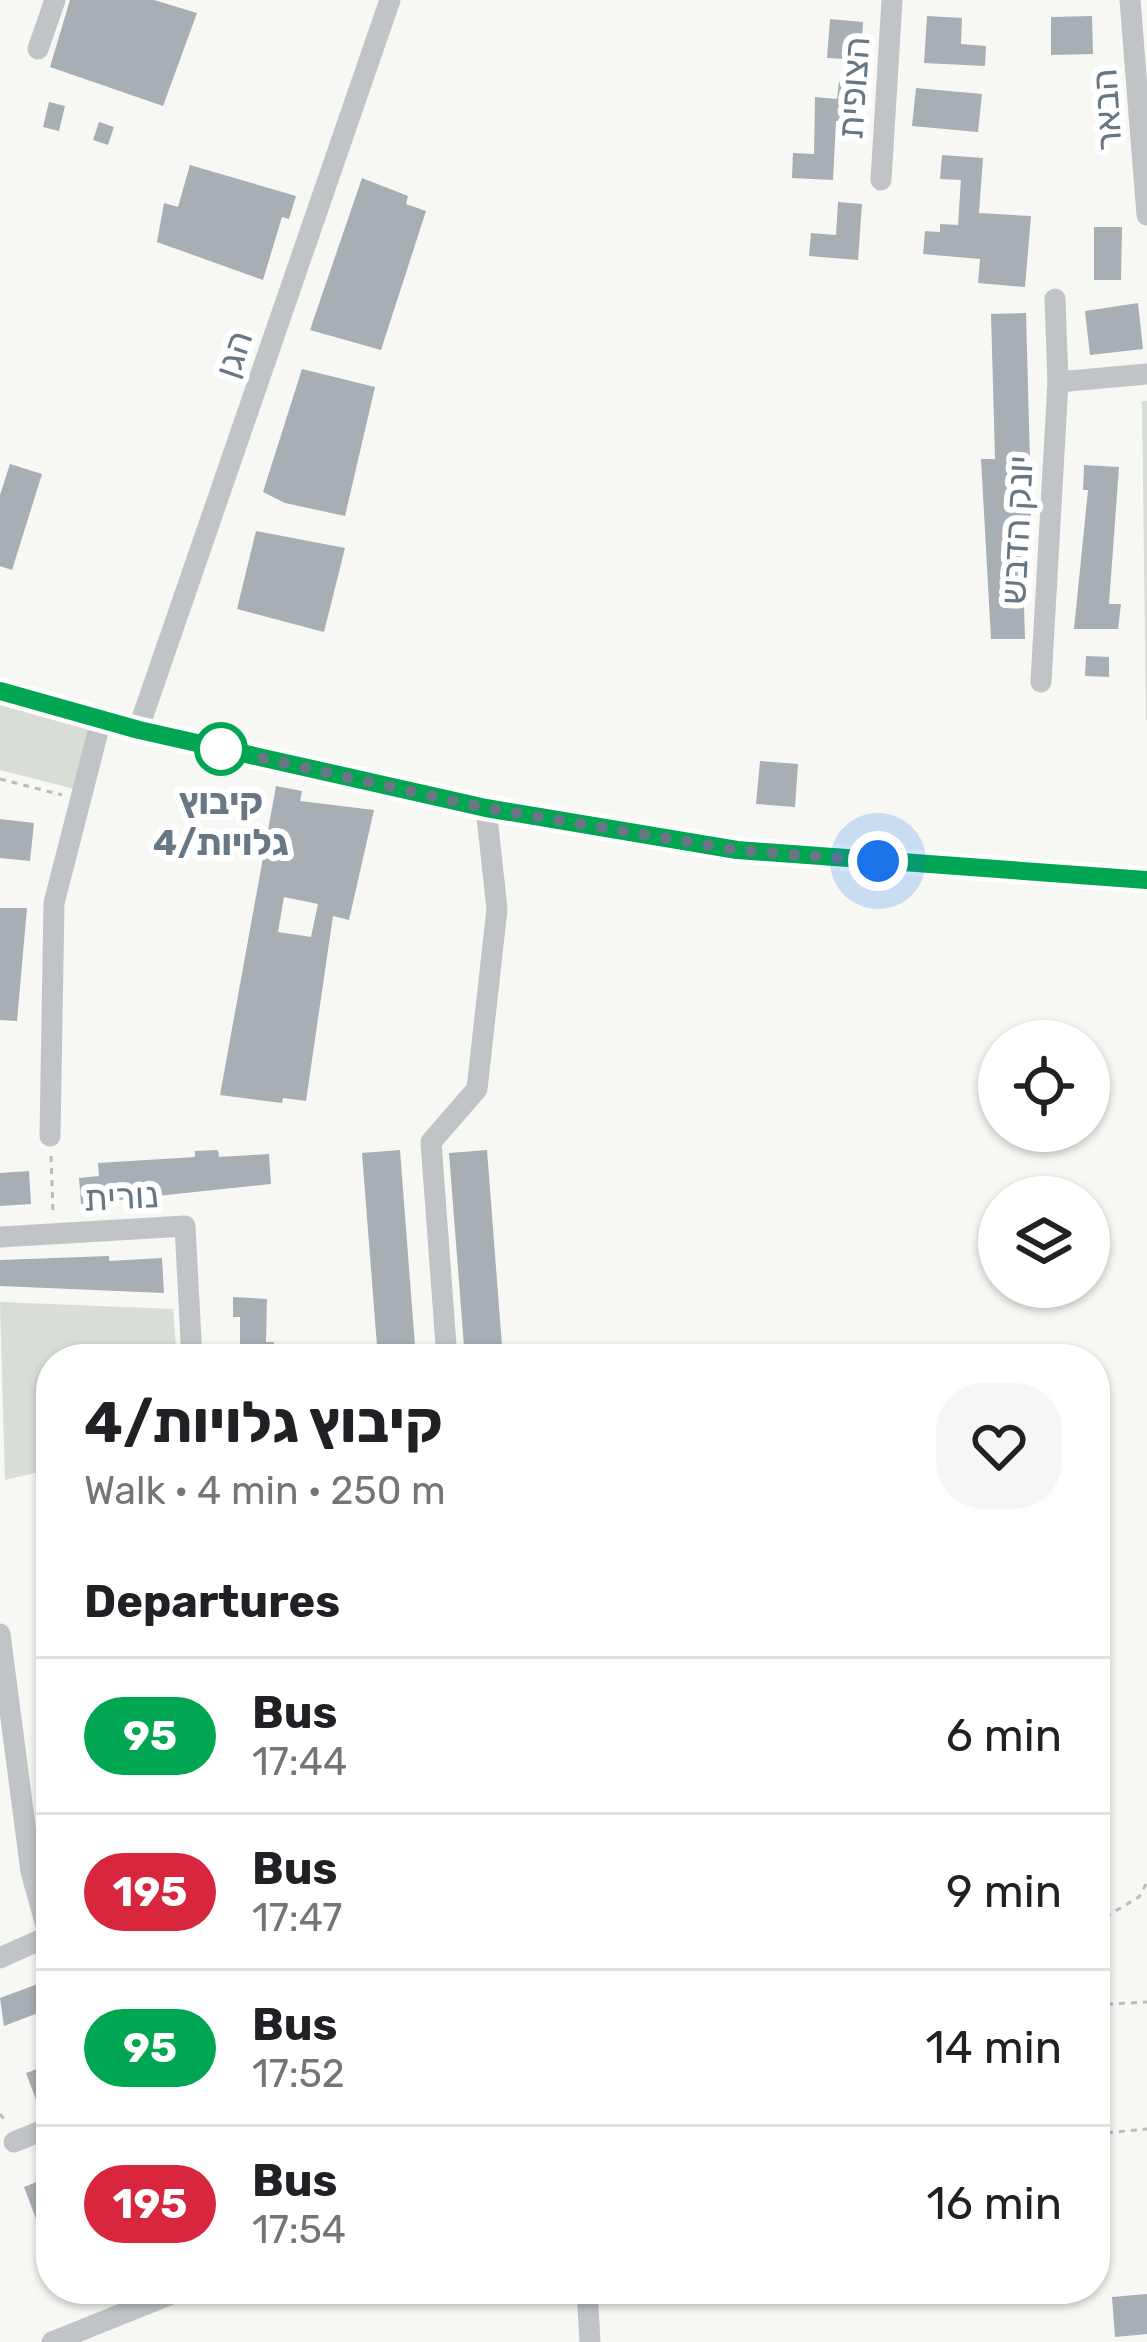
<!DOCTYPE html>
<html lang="en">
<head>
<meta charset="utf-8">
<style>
  :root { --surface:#fff; --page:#f6f6f6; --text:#202124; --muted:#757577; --line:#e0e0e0 }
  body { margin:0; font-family:Rubik,"Noto Sans Hebrew",sans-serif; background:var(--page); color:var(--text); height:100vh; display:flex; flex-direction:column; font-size:45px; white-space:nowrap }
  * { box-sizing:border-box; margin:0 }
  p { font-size:39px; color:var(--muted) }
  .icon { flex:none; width:66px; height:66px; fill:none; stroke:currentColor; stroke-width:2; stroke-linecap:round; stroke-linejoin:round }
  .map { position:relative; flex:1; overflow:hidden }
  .details { position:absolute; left:36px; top:1344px; width:1074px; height:960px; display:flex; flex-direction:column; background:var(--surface); border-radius:48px; box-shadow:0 3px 9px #0004 }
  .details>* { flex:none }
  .badge { padding:0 24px; border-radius:39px; font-size:42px; line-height:78px }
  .fabs { position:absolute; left:978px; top:1020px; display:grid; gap:24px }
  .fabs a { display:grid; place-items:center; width:132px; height:132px; border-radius:50%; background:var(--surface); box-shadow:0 3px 9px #0004; font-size:60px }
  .you { position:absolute; width:60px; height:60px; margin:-30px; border:9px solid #fff; border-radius:50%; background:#1a73e8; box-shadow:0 0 0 18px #1a73e833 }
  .map>.badge { position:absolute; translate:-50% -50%; box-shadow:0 0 0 6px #fff }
  h2 { padding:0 48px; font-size:45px; line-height:108px }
  .round { display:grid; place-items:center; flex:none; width:126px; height:126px; border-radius:48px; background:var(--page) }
  .summary { display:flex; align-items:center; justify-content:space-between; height:204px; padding:0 48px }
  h1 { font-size:57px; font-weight:700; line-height:90px }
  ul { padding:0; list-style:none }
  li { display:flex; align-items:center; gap:36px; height:156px; padding:0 48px; border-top:3px solid var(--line) }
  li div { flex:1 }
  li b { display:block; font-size:45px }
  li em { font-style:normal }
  li .badge { min-width:132px; font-weight:700; text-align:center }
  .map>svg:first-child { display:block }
</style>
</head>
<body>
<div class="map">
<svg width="1147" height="2342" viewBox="0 0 1147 2342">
  <rect width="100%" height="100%" fill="#f7f7f4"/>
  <g fill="#d8ddd5">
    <path d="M1142,401H1147V720H1146Z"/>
    <path d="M0,699L88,727L78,790L0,770Z"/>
    <path d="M0,1302L173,1309L177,1359H51V1469L5,1480Z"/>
  </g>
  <g fill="#a7afb4" fill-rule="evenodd">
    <path d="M70,0H154L197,13L163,106L50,67Z"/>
    <path d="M927,16L962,18L961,44L986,46L985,66L924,63Z"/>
    <path d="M1092,16L1093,54L1051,55V17Z"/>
    <path d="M830,19L863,22L861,60L827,58Z"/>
    <path d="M839,82L862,84L859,123L836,121L833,180L792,178L793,153L814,154L815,97L837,99Z"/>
    <path d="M916,88L982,94L978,132L912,126Z"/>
    <path d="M49,102L65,106L59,131L43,127Z"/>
    <path d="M99,122L114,127L108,145L93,140Z"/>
    <path d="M942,155L983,158L979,213L1031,216L1025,287L978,283L980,259L923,254L925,231L940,232V224L958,225L961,180L940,179Z"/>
    <path d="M190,165L296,196L289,219L282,217L263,280L157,242L164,203L178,207Z"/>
    <path d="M362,178L408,196L406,204L426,211L381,350L310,330Z"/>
    <path d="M838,202L862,204L858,260L809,256L811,233L836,235Z"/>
    <path d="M1094,227H1122L1121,280H1094Z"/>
    <path d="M1138,303L1143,349L1090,355L1085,311Z"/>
    <path d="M1026,313L1031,499L1030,539H1022L1025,639H991L981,459H995L991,314Z"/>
    <path d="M302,369L375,387L345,516L285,503L263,492Z"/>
    <path d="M10,464L42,474L12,570L0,566V495Z"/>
    <path d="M1084,465L1119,467L1109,604H1121L1118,629H1074L1088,490H1083Z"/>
    <path d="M256,531L345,548L324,632L237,609Z"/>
    <path d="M1086,656L1109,657V677L1085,676Z"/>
    <path d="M760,761L798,764L795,807L756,804Z"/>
    <path d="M276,786L302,791L300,801L374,810L349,920L333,916L306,1101L283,1098L282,1103L220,1095ZM284,897L318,904L311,937L278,932Z"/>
    <path d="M0,819L34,823L30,861L0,858Z"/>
    <path d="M0,908H27L17,1021L0,1020Z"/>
    <path d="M218,1150L219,1157L269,1154L271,1184L81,1204L79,1178L99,1176L98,1163L195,1157V1151Z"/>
    <path d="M400,1150L416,1359H378L362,1153Z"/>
    <path d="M487,1150L503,1359H465L449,1153Z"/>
    <path d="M29,1171L31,1204L0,1206V1173Z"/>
    <path d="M109,1256V1261L162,1258L164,1293L0,1286V1260Z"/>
    <path d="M233,1297L267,1299L266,1342H274V1359H240V1317H233Z"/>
    <path d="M51,1979V2008L4,2026L0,1998Z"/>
    <path d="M51,2064V2097L37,2102L26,2073Z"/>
    <path d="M51,2176V2219L38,2224L24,2187Z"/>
    <path d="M1147,2294V2334L1115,2337L1112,2297Z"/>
  </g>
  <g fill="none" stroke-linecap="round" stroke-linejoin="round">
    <g stroke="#babdbf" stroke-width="3" stroke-dasharray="6 6" stroke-linecap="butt">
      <path d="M0,779L62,795"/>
      <path d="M51,1156L53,1212"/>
      <path d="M1095,1923L1139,1897L1147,1882"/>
      <path d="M1095,2005L1147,2002"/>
      <path d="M0,2114L7,2123"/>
      <path d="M1095,2134L1147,2129"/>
    </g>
    <g stroke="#c0c4c7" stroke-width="21">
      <path d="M1130,0L1147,215"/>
      <path d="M38,49L55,0"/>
      <path d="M881,180L892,0"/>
      <path d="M1058,382L1147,374"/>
      <path d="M1041,682L1058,382L1055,299"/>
      <path d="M0,691L138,730L486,808L737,850L1147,880"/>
      <path d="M138,730L390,0"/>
      <path d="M50,1136L54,903L101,720"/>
      <path d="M0,1237L185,1226L192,1359"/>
      <path d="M447,1359L431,1142L477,1089L497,909L486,808"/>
      <path d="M0,1634L31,1872L49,1936"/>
      <path d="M0,1958L51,1935"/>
      <path d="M14,2142L51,2127"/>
      <path d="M587,2289L590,2342"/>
      <path d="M52,2342L184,2289"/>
    </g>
  </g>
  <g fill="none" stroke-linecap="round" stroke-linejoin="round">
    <g stroke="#fff" stroke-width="27">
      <path id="line" d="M0,691L139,730L486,808L737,850L1147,880"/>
    </g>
    <use href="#line" stroke="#00a651" stroke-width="18"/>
    <path stroke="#677783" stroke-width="12" stroke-dasharray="0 21.6" d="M221,749L486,808L737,850L878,861"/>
  </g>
  <circle fill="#fff" stroke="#00a651" stroke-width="6" cx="221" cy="749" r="24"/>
  <g text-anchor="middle" stroke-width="12" stroke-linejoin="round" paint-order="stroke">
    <g font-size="36" fill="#677783" stroke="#fff">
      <text transform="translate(853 88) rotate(-86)" y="13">הצופית</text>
      <text transform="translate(1106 110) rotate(-94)" y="13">הבאר</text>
      <text transform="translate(233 354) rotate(-71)" y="13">הגן</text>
      <text transform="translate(1016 530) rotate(-87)" y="13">יונק הדבש</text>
      <text transform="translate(121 1196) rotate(-3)" y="13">נורית</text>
    </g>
    <g font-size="36" font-weight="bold" fill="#677783" stroke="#fff">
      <text x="221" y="814">קיבוץ<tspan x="221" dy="41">גלויות/4</tspan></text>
    </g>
  </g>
</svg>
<div class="fabs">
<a><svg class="icon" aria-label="locate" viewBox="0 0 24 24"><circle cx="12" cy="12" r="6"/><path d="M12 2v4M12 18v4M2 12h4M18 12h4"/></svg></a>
<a><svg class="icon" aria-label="layers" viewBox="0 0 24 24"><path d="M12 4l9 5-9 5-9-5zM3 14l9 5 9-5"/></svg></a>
</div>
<div class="you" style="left:878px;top:861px"></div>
<section class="details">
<div class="summary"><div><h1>קיבוץ גלויות/4</h1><p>Walk · 4 min · 250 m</p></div><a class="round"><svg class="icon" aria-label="heart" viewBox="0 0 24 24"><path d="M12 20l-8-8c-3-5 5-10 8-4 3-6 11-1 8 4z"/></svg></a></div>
<h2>Departures</h2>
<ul>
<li><span class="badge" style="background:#00a651;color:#fff">95</span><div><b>Bus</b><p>17:44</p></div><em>6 min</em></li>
<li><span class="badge" style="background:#d7263d;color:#fff">195</span><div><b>Bus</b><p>17:47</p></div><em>9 min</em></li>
<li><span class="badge" style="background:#00a651;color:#fff">95</span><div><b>Bus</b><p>17:52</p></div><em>14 min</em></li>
<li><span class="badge" style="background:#d7263d;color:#fff">195</span><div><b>Bus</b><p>17:54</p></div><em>16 min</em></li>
</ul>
</section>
</div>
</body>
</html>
